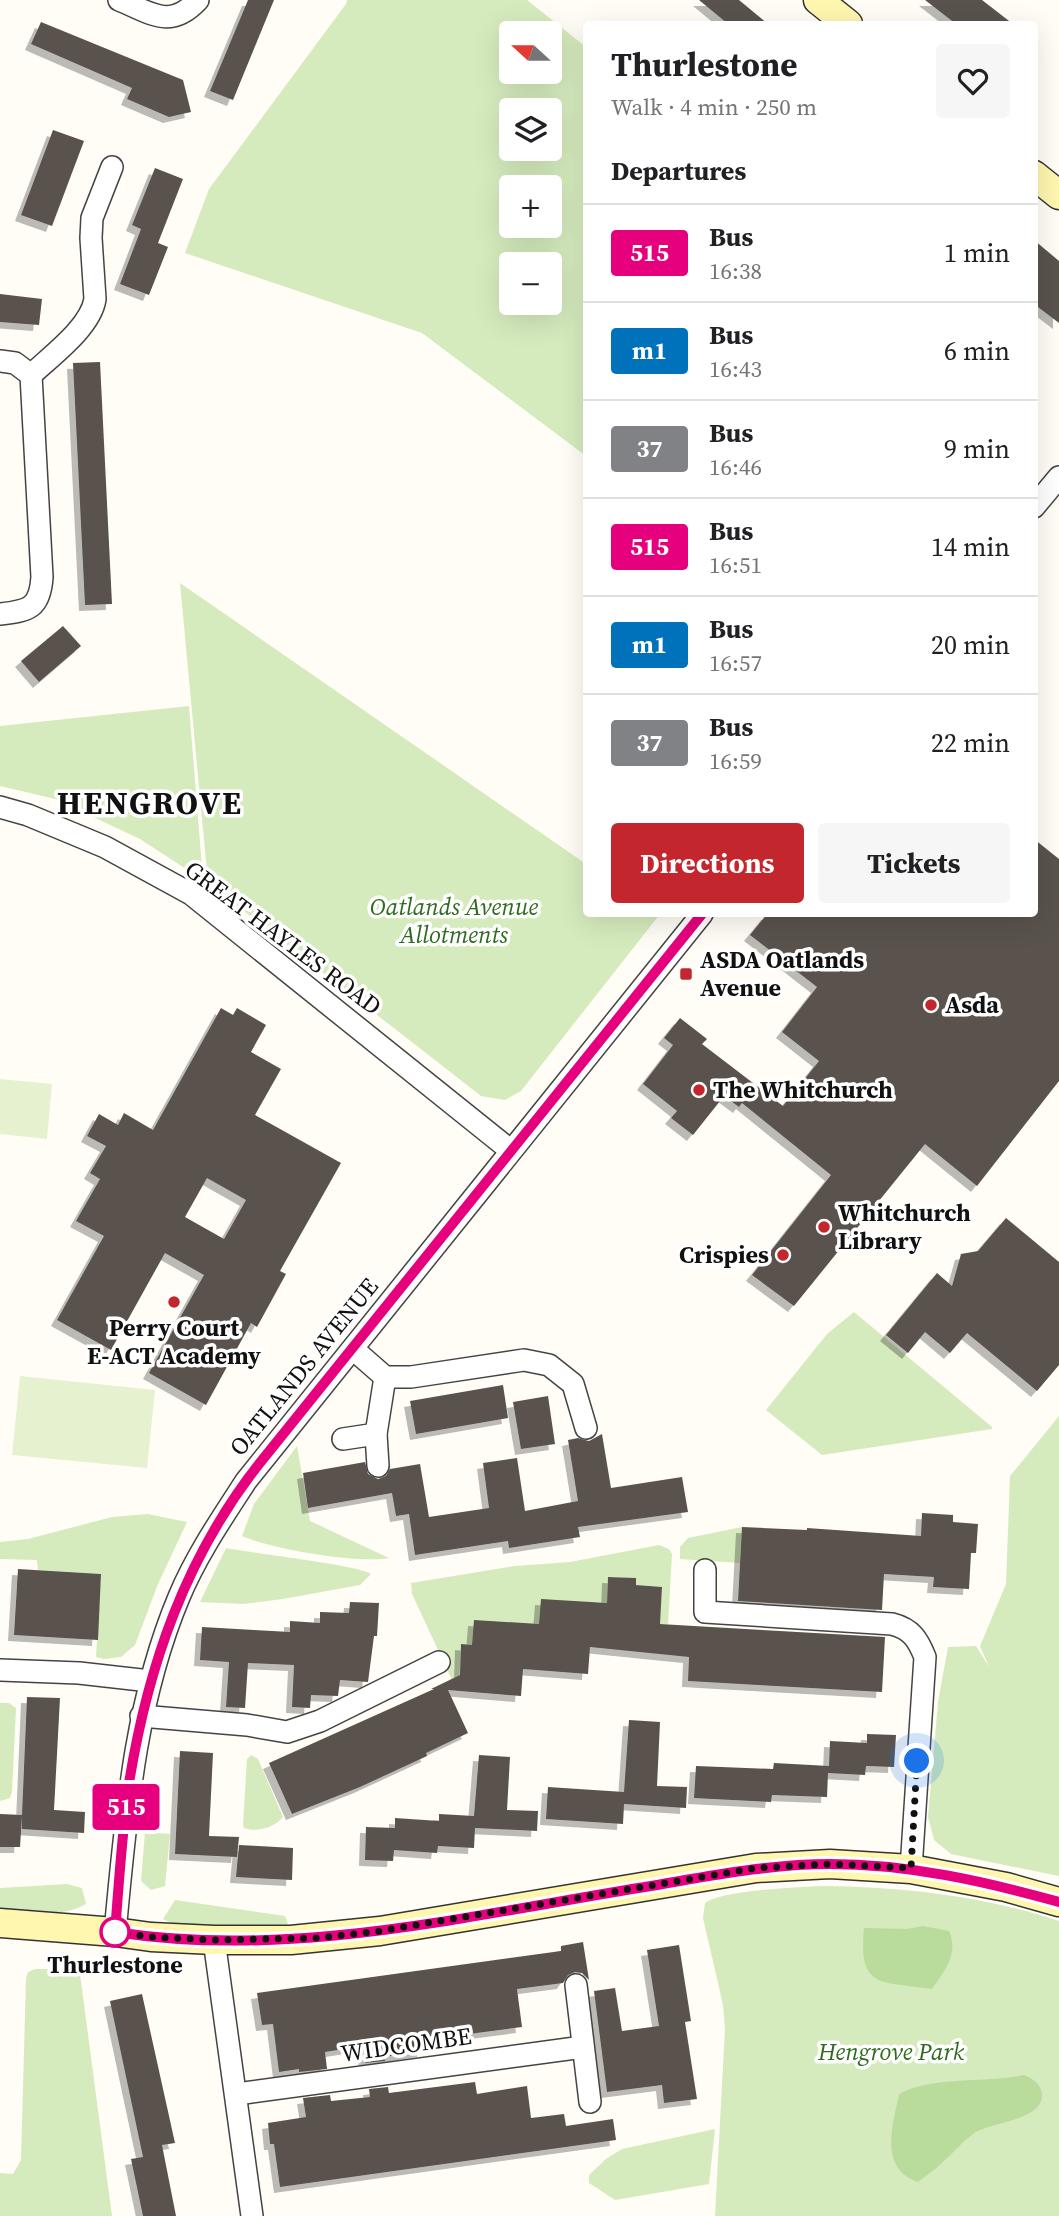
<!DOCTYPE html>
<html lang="en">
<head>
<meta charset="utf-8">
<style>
  :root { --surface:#fff; --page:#f6f6f6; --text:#202124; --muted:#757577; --line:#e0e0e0; --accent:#c4262e }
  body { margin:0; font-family:"Source Serif 4",serif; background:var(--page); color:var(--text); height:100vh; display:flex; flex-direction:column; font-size:26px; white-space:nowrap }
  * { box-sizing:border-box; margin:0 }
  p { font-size:23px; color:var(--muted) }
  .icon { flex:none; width:38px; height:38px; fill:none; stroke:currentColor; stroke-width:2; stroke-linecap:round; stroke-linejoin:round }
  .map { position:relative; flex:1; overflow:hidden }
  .sheet { position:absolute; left:583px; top:21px; width:455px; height:896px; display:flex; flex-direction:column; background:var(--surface); border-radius:7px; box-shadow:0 7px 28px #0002 }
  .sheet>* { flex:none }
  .badge { padding:0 14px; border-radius:5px; font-size:24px; line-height:46px }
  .needle { width:46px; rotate:291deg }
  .controls { position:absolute; left:499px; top:21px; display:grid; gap:14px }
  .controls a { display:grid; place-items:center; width:63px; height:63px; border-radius:7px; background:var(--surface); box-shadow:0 7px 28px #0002; font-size:35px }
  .you { position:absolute; width:35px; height:35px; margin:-18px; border:5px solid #fff; border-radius:50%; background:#1a73e8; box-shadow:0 0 0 10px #1a73e833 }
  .map>.badge { position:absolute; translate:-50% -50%; box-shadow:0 0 0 4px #fff }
  h2 { padding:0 28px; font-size:26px; line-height:63px }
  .round { display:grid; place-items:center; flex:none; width:74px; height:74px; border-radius:7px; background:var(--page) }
  .headline { display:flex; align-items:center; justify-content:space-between; height:119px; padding:0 28px }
  h1 { font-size:33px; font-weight:700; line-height:52px }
  .button { display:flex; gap:14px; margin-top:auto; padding:14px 28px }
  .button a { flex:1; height:80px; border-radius:7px; background:var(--accent); color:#fff; font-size:28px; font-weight:700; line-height:80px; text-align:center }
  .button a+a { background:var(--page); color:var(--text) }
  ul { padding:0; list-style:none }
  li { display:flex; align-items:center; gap:21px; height:98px; padding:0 28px; border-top:2px solid var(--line) }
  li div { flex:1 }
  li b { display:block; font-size:26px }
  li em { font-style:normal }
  li .badge { min-width:77px; font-weight:700; text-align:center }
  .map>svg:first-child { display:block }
</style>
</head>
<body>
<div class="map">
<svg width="1059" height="2216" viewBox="0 0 1059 2216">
  <defs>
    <filter id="shadow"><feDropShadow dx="-6" dy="6" stdDeviation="0" flood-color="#0004"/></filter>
  </defs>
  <rect width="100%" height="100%" fill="#fffdf5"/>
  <g fill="#d5ebbd" fill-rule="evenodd">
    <path d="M347,0H527L586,47V456L422,333L185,253L209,189L346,4ZM511,33H550V72H511ZM511,110H550V149H511ZM511,187H550V226H511ZM511,264H550V303H511Z"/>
    <path d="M180,583L586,864V914H660L521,1091L505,1100L481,1096L208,883Z"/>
    <path d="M189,706L203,880L140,839L55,799L0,786V726Z"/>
    <path d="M854,1312L992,1427V1429L822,1455L766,1410L827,1334Z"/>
    <path d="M1059,1416V1876L951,1854L934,1840L928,1817L938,1702L948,1647L976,1646L989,1667L980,1646L1006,1584L1010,1476Z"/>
    <path d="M297,1446L310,1521L389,1558C359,1564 271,1549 242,1536L254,1504Z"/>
    <path d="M148,1514L187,1522L158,1584L135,1645L121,1657L104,1659L96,1657L101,1574L38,1570L37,1560L0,1559V1542L28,1539L112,1517Z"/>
    <path d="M742,1527L740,1563L680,1559V1547L688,1538Z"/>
    <path d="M659,1545L669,1549L672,1554L668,1624H657L660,1616L662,1587L636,1585V1578L608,1577L607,1603L595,1602L594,1609L472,1645H461L459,1683L453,1682L412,1594L411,1583L515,1566L570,1562Z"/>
    <path d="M226,1548C250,1553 359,1565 371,1574L360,1585L283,1599L243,1604L200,1602Z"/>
    <path d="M0,1703H9L16,1708L12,1792L10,1798L0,1801Z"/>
    <path d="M251,1755L258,1759L283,1817C275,1827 257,1833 244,1828L243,1825L247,1759Z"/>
    <path d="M145,1832L170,1834L165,1886L151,1890L141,1881Z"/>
    <path d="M67,1884L82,1888L86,1904C60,1919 29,1911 0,1908V1888Z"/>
    <path d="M825,1886C904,1887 984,1896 1059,1921V2216H715L725,2029L723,2005L703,1918L705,1903C723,1890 800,1887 825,1886Z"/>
    <path d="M175,1900L285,1916L288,1924L285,1926C257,1927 185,1933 163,1919Z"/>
    <path d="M35,1969H69L80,1974L112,2216H0V2173L13,2174L21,2160L26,1979L28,1972Z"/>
    <path d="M715,2129L709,2184L615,2200L589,2183V2175L606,2159L622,2149Z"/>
  </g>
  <g fill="#b9dc9c">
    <path d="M923,1926L949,1931C959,1954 945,1970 932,1989C881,1981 858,1990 864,1928L907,1929Z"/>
    <path d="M1024,2075C1033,2079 1040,2083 1042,2093C1045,2120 992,2122 976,2132C964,2140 955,2151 944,2161C936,2169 927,2175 918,2182C878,2168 893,2125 899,2094C929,2076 988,2083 1024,2075Z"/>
  </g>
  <g fill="#e6f2cf">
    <path d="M0,1079L52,1084L47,1139L0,1134Z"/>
    <path d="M20,1376L155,1390L147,1468L12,1455Z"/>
  </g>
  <g fill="#5a524d" fill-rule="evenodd" filter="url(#shadow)">
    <path d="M248,0H274L233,100L210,91Z"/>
    <path d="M699,0H739L768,24H728Z"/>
    <path d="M925,0H982L1013,24H956Z"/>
    <path d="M41,22L183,80L191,112L169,117L127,99L132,88L31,44Z"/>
    <path d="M53,130L84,141L52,226L21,215Z"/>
    <path d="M155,168L183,179L158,243L168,247L149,295L120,284L141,229L132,225Z"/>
    <path d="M1034,240L1059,261V323L1034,304Z"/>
    <path d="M0,294L42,299L39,325L0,322Z"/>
    <path d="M100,362L112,604L85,605L73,363Z"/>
    <path d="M63,626L81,646L39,682L21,661Z"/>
    <path d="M1034,839L1059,859V1081L977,1186L925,1144L794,1306L752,1275L831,1175L742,1103L739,1107L724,1096L693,1135L671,1118L677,1111L643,1084L673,1045L664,1038L680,1018L707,1039L702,1044L783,1106L819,1061L782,1032L817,987L750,935L767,914H1034Z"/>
    <path d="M221,1008L233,1015L237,1008L266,1025L251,1052L281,1069L255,1115L341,1163L280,1271L286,1274L257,1327L251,1323L206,1405L149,1373L204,1275L165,1253L111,1350L57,1320L104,1236L76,1221L100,1179L90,1173L106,1146L87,1136L99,1114L118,1125L124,1113L153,1130ZM207,1178L246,1200L224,1239L185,1217Z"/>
    <path d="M1006,1218L1059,1262V1365L1037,1391L967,1333L950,1353L925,1332L908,1353L886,1335L937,1273L952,1286L961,1254L978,1251Z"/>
    <path d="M503,1385L508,1418L416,1434L410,1401Z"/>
    <path d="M548,1396L555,1444L521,1449L513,1402Z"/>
    <path d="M602,1434L611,1488L682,1477L688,1512L578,1527L580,1537L509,1548L508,1541L415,1555L409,1514L396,1516L392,1493L308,1508L303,1473L365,1462L368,1474L378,1479L386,1476L390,1469L420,1464L429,1517L489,1508L483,1463L517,1458L525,1511L578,1501L568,1440L578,1438L589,1441Z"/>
    <path d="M922,1513L953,1515V1522L978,1524L976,1553H971L969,1589L933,1587L934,1577L884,1574L882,1610L738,1601L742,1527L807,1530V1528L921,1536Z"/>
    <path d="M18,1569L101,1574L98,1640L14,1635Z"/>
    <path d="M608,1577L636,1578V1585L662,1587L660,1624L885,1637L882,1692L688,1681L689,1657L590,1647L588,1674L523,1669L521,1696L448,1690L468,1733L426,1753L427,1756L360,1787L292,1814L269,1763L434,1689H431L460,1675L461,1644L472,1645L474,1620L539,1624L541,1599L607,1603Z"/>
    <path d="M350,1602L379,1603L377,1636H374L368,1682L340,1680L338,1696L311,1695L310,1708L292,1707L294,1665L248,1663L245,1708L226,1707L229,1662L200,1660L202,1627L290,1632V1621L320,1623V1612L349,1613Z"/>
    <path d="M27,1697L60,1698L54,1810L85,1812L84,1833L22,1829V1816L20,1847H0V1814L22,1815Z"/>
    <path d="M629,1720L660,1722L657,1786L687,1787L686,1808L624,1804L623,1824L546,1819L548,1787L624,1792Z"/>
    <path d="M867,1734L896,1735L894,1767L866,1766L865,1775L828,1773L827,1797L772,1795L771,1802L694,1798L696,1766L773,1769L774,1763L829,1766L830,1741L867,1743Z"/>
    <path d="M180,1751L213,1753L209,1836L239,1837L237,1857L175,1854Z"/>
    <path d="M479,1755L510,1757L507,1810L538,1811L537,1831L475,1828L474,1848L438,1846L437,1853L394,1850L393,1861L365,1860L366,1827L395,1828V1818L439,1821V1814L474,1816Z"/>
    <path d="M239,1845L293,1848L292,1880L236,1877Z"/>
    <path d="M583,1942L589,1980L582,1973L575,1972L568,1975L563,1983L517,1989L522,2027L423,2040V2051L384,2057L385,2061L365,2063L363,2046L325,2052L327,2069L299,2072V2069L279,2072L273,2024L262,2025L257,1993L561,1951V1946Z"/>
    <path d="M679,1945L691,2021L685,2022L697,2099L664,2103L662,2085L607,2092L594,1991L615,1988L622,2031L659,2026L647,1950Z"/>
    <path d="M142,1994L175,2143L162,2145L176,2216H143L131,2159L143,2157L110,2001Z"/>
    <path d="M475,2082L477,2094L527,2086L531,2118L564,2114L566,2126L613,2119L616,2140L280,2187L274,2144H270L268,2123L306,2117L303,2098L330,2095L331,2101L370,2097L369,2089L388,2087L389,2093Z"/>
  </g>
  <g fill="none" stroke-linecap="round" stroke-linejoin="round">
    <g stroke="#444" stroke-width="24">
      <g id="street">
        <path d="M119,0C151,13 170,30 198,0"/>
        <path d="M0,361L15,363L31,375L42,577C40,608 29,611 0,614"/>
        <path d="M31,375C51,356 91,327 95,299L91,238L92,218L112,167"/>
        <path d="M1034,507L1059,477"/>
        <path d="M0,807L28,815L105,847L191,894L510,1150"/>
        <path d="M353,1349L385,1377H411L524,1360L549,1365L573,1384L586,1428"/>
        <path d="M343,1439L376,1434"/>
        <path d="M378,1466L376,1434L385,1377"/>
        <path d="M705,1570V1612L892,1624C912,1629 918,1640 925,1657L911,1869"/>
        <path d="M0,1670L79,1673L150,1681"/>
        <path d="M141,1716L247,1725L287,1732L320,1721L439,1662"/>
        <path d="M115,1932C126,1818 134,1704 179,1597C196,1556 222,1518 246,1481L702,914"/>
        <path d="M214,1940L252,2216"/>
        <path d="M576,1985L590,2102"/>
        <path d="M237,2094L583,2047"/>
      </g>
    </g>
    <g stroke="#333" stroke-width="31">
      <g id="secondary">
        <path d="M818,0L848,24"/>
        <path d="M1034,175L1059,195"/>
        <path d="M0,1923L115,1932L151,1937L214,1940H291L380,1931L756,1868L830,1864L911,1869L1006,1887L1059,1902"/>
      </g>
    </g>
    <use href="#street" stroke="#fff" stroke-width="21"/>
    <use href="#secondary" stroke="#fff6b0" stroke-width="28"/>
  </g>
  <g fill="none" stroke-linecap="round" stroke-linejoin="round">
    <g stroke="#fff" stroke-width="16">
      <path id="line" d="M702,914L259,1464C185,1558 148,1666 129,1783C122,1832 119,1882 115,1932C295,1960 474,1914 651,1886C710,1876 769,1864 830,1864C908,1864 984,1881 1059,1902"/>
    </g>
    <use href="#line" stroke="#e6007e" stroke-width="10"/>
    <path stroke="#111" stroke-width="7" stroke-dasharray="0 12.6" d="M115,1932L151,1937L214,1940L317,1938L380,1931L756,1868L830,1864L911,1868L917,1761"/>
  </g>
  <g fill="#c4262e" stroke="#fff" stroke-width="2.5">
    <rect x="679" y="967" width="14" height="14" rx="3.5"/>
    <circle cx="931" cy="1005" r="7"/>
    <circle cx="699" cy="1090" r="7"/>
    <circle cx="824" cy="1227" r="7"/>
    <circle cx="783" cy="1255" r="7"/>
    <circle cx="174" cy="1302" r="7"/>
  </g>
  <circle fill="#fff" stroke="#e6007e" stroke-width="3.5" cx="115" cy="1932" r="14"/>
  <g text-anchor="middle" stroke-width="7" stroke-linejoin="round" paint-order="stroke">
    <g font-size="24" font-style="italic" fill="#2f6b1f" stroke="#fff">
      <text x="454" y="915">Oatlands Avenue<tspan x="454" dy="28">Allotments</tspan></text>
      <text x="891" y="2060">Hengrove Park</text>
    </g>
    <g font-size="24" fill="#111" stroke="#fff">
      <text transform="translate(283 938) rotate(37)" y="8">GREAT HAYLES ROAD</text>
      <text transform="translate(304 1367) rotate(-51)" y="8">OATLANDS AVENUE</text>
      <text transform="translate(406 2045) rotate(-8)" y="8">WIDCOMBE</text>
    </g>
    <g font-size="24" font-weight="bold" fill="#111" stroke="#fff" text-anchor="start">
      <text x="700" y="968">ASDA Oatlands<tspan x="700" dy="28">Avenue</tspan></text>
      <text x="945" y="1013">Asda</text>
      <text x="713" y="1098">The Whitchurch</text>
      <text x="838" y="1221">Whitchurch<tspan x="838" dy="28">Library</tspan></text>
      <text x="769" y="1263" text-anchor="end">Crispies</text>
      <text x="174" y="1336" text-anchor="middle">Perry Court<tspan x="174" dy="28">E-ACT Academy</tspan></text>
    </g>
    <g font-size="24" font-weight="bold" fill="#111" stroke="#fff">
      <text x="115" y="1973">Thurlestone</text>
    </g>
    <g font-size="32" font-weight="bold" letter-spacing="2" fill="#111" stroke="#fff">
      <text x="150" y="814">HENGROVE</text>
    </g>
  </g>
</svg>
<div class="controls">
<a><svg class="needle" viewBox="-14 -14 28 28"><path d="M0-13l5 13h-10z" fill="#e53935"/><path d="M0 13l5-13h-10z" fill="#757577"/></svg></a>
<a><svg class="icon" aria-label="layers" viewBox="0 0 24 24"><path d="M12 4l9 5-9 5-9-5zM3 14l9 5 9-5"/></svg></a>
<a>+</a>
<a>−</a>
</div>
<div class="you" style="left:917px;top:1761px"></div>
<b class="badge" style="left:126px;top:1807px;background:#e6007e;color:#fff">515</b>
<section class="sheet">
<div class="headline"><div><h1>Thurlestone</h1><p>Walk · 4 min · 250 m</p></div><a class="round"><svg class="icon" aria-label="heart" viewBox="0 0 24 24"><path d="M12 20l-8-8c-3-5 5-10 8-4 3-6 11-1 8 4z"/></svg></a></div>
<h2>Departures</h2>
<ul>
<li><span class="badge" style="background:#e6007e;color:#fff">515</span><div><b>Bus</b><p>16:38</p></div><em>1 min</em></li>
<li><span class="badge" style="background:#0072bc;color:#fff">m1</span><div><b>Bus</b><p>16:43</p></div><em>6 min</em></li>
<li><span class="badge" style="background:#808285;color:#fff">37</span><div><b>Bus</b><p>16:46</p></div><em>9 min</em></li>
<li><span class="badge" style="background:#e6007e;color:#fff">515</span><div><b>Bus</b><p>16:51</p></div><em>14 min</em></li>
<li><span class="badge" style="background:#0072bc;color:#fff">m1</span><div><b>Bus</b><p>16:57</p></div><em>20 min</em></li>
<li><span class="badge" style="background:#808285;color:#fff">37</span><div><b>Bus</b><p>16:59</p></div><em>22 min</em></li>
</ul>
<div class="button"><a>Directions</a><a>Tickets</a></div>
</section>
</div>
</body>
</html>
